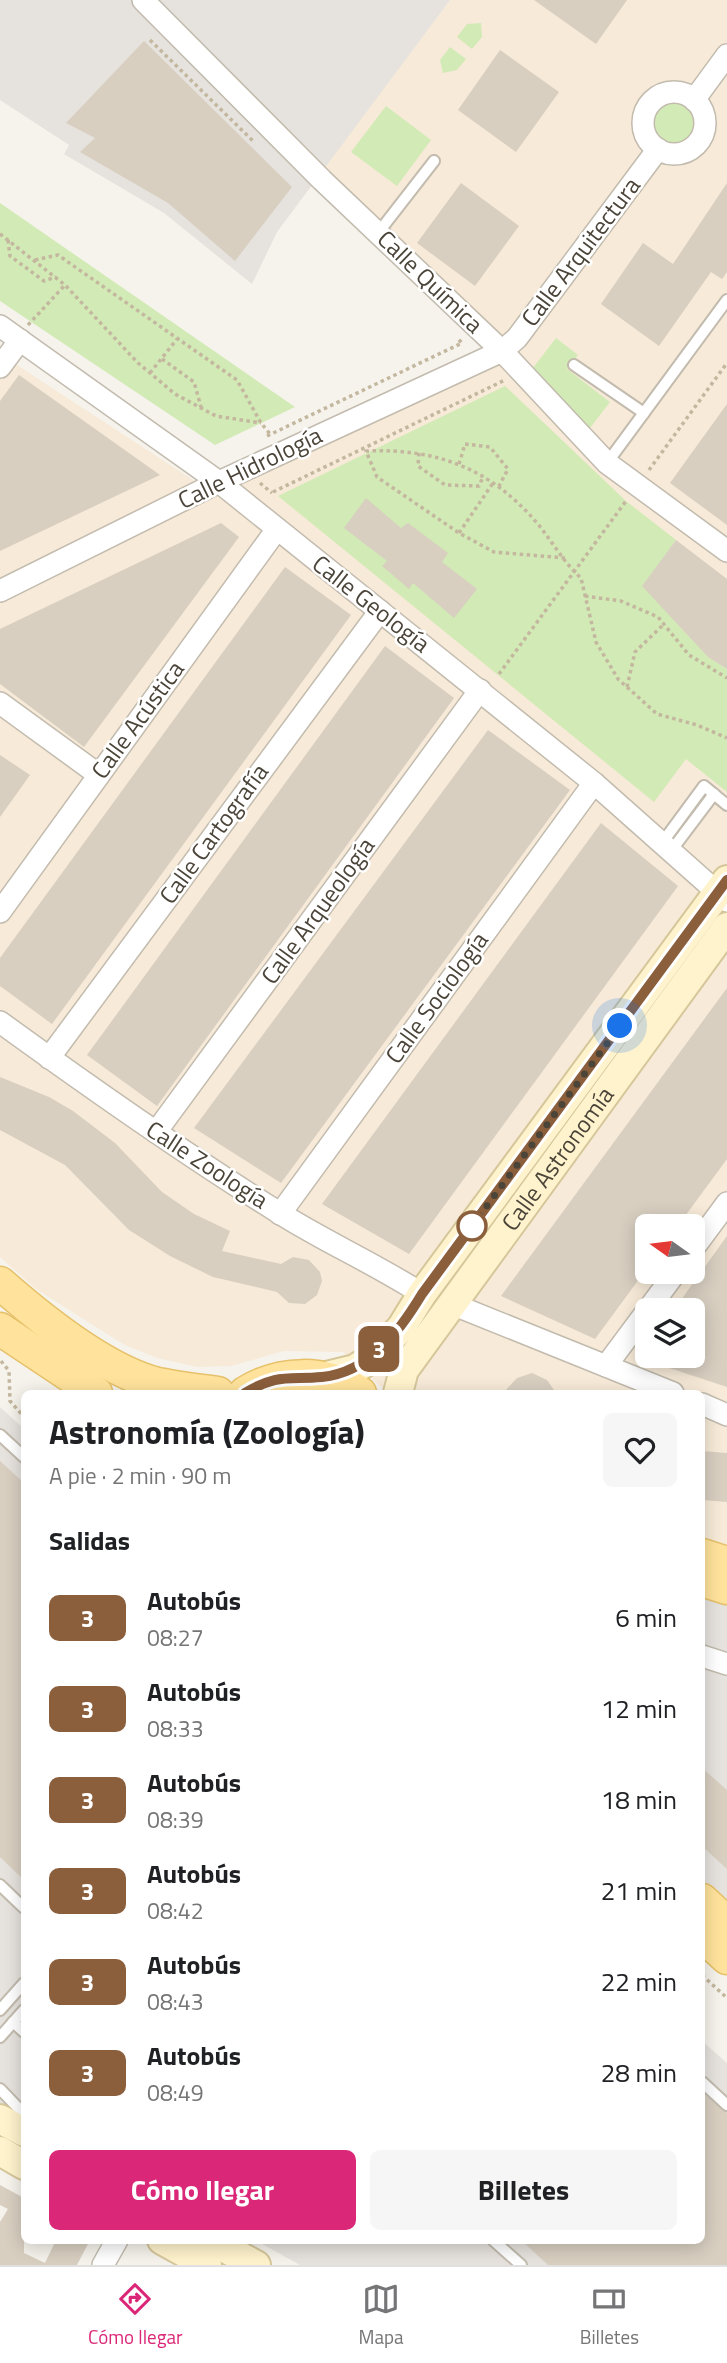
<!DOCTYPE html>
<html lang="es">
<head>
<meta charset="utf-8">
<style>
  :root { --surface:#fff; --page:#f6f6f6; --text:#202124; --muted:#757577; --line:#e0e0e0; --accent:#db2777 }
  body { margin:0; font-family:"Titillium Web",sans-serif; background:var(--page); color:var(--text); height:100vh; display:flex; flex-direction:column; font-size:26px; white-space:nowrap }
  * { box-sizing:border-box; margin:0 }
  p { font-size:23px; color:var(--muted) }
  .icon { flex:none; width:38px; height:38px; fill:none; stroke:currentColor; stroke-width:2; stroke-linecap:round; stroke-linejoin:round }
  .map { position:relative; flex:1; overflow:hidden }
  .sheet { position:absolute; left:21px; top:1390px; width:684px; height:854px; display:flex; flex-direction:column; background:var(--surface); border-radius:10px; box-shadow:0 4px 18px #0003 }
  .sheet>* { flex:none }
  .badge { padding:0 14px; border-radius:10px; font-size:24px; line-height:46px }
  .needle { width:46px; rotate:284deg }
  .fabs { position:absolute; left:635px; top:1214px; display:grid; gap:14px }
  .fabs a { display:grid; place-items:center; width:70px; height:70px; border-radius:10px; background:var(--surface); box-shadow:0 4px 18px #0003; font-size:35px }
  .you { position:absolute; width:35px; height:35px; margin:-18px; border:5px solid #fff; border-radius:50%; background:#1a73e8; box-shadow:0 0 0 10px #1a73e833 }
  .map>.badge { position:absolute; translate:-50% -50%; box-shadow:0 0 0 4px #fff }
  h2 { padding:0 28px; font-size:26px; line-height:63px }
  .round { display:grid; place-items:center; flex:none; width:74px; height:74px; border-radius:10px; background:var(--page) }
  .summary { display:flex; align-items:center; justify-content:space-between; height:119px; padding:0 28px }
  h1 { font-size:33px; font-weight:700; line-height:52px }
  .button { display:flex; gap:14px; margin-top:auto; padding:14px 28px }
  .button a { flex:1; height:80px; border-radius:10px; background:var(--accent); color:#fff; font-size:28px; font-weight:700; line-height:80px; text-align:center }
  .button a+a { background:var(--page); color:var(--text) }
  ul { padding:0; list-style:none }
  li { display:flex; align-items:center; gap:21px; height:91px; padding:0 28px }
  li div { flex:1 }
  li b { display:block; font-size:26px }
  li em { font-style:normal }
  li .badge { min-width:77px; font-weight:700; text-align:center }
  .dock { display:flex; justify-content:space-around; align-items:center; height:98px; border-top:2px solid var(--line); background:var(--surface); font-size:19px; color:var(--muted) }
  .dock a { display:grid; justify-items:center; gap:4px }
  .dock .active { color:var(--accent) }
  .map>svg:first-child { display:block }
</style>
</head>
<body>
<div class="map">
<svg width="727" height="2265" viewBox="0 0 727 2265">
  <rect width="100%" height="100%" fill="#f6f3ec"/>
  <path fill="#f7ead8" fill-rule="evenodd" d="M450,0H727V1546L702,1538V1393H388L343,1352L284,1351L231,1366L197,1367L157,1358L123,1344L36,1289L0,1257V354L216,495L502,351L318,175ZM648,1227H693V1272H648ZM648,1311H693V1356H648Z"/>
  <g fill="#e6e2dd">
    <path d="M0,0H450L277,232L252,284L164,213L64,154L69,145L0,100Z"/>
    <path d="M0,1407L24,1429V2121L0,2109Z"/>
    <path d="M702,1595L727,1603V1902L702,1879Z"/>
    <path d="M702,2041L727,2063V2265H300L255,2240H702Z"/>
  </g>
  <g fill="#d2eab5">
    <path d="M481,23L482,37L472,49L457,37L467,24Z"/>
    <path d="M450,47L466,59L457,70L443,73L440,60Z"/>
    <circle cx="674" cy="123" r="31"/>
    <path d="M386,106L431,140L397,186L351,152Z"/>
    <path d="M0,203L295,407L215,445L0,301Z"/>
    <path d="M556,338L578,355L567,369L610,402L583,437L526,377Z"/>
    <path d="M505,386L626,501L676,540L643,586L708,657L727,669V792L686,759L654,802L278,496Z"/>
  </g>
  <g fill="#d8cfc1">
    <path d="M534,0H627L596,44Z"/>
    <path d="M144,41L292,187L235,261L168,203L80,152L95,138L66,123Z"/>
    <path d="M500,50L559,92L516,152L458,110Z"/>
    <path d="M461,183L519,226L475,286L417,243Z"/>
    <path d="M727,183V272L722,279L711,272L659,346L601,304L643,243L673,264Z"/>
    <path d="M19,375L160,475L0,551V401Z"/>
    <path d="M727,404V525L670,483Z"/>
    <path d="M366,498L401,528L408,523L448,553L442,562L477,589L454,618L413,583L409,589L382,566L387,561L344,528Z"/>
    <path d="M221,523L239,537L84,747L0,684V629Z"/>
    <path d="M676,540L727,579V669L708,657L642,586Z"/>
    <path d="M285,567L351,615L52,1024L0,986V958Z"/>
    <path d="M385,646L454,698L157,1106L87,1055Z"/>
    <path d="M488,730L570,790L281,1183L194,1128Z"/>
    <path d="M0,755L30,775L0,817Z"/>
    <path d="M601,823L678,886L409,1254L322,1204Z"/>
    <path d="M727,988V1159L677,1227H648V1267L595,1339L501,1296Z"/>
    <path d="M0,1077L49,1097L73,1111L115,1143L162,1192L194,1214L230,1231L222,1251L281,1264L293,1257L309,1260L320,1272L322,1281L317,1295L305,1304L289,1303L277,1292L213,1277L170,1256L129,1230L65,1165L0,1130Z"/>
    <path d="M727,1236V1387L642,1359V1356H693V1311H673Z"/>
    <path d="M532,1373L547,1380L556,1393H503L517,1378Z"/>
    <path d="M702,1451L727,1453V1502L702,1500Z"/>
    <path d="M0,1461L24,1483V1880L0,1857Z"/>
    <path d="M702,1768L727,1790V1869L702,1846Z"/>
    <path d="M702,2092L727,2113V2265H548L521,2240H702Z"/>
    <path d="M0,2185L24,2198V2253L45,2263L56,2240H90L77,2265H0V2222L8,2209L0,2205Z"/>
  </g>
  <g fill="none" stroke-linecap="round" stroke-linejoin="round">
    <g stroke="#c2bbae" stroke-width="14">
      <g id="lane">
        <path d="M378,233L434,161"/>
        <path d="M574,365L644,413"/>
        <path d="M607,463L727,300"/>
        <path d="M662,843L704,786L727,805"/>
        <path d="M671,851L714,794"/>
        <path d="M0,1435L24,1457"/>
        <path d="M0,1885L24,1908"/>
        <path d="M0,2010L24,1983"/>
        <path d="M13,2022L24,2032"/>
        <path d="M0,2037L24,2010"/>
        <path d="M702,2082L727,2105"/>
        <path d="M0,2089L24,2114"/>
        <path d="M493,2240L521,2265"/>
      </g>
    </g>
    <g stroke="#c2bbae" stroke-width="24">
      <g id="street">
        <path d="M143,0L322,180L502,351L607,463L727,551"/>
        <circle cx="674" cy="123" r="31"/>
        <path d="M694,100L727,55"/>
        <path d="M0,326L219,482L594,783L727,901"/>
        <path d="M0,367L20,340"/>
        <path d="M0,591L219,482L502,351L517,338L658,149"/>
        <path d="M0,703L99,775"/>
        <path d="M0,912L277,529"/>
        <path d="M0,1022C91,1088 183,1153 278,1212C325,1242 376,1264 422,1294"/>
        <path d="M49,1058L380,611"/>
        <path d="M156,1132L480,690"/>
        <path d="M280,1214L594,783"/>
        <path d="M693,1249L727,1203"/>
        <path d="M452,1304L673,1393"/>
        <path d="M606,1366L676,1272"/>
        <path d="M702,1404L727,1415"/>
        <path d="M702,1656L727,1664"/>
        <path d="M103,2265L117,2240"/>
      </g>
    </g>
    <g stroke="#d6c79b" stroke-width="32">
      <g id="secondary">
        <path d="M322,1377L355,1369L369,1360L401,1328L422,1294L727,880"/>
        <path id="s1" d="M398,1393L404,1370L727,927"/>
        <path d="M0,2119L24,2132"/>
        <path d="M0,2151L24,2165"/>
        <path d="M162,2240L207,2265"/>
        <path d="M210,2240L256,2265"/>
      </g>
    </g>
    <g stroke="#e6c16a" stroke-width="35">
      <g id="primary">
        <path d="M0,1283C41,1319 101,1368 154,1383C175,1388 196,1390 218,1393"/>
        <path d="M0,1329L96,1393"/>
        <path d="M245,1393C280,1371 325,1370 360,1393"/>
        <path d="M702,1555L727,1563"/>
        <path d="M702,1580L727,1588"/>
        <path d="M702,1900L727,1923"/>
        <path d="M702,1935L727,1958"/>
      </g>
    </g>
    <g stroke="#c4b79f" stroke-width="3.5" stroke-dasharray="3.5 3.5" stroke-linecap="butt">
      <path d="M150,40L253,141"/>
      <path d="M0,234L65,285L138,363L175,394L216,416L261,423"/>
      <path d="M8,240L10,256L44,281L56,277"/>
      <path d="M35,260L58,255L237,380L261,423L270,434"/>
      <path d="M28,325L65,285"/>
      <path d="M162,359L194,382L201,407"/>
      <path d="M150,373L177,339"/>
      <path d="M267,436L462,343L457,338"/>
      <path d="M419,453L418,466L445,485L479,486L483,477"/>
      <path d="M459,464L465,444L490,447L508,469L499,486"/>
      <path d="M649,470L727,363"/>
      <path d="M260,483L272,493"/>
      <path d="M273,492L505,380"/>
      <path d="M459,533L493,483"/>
      <path d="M565,558L494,552L459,533L377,477L366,451C437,448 491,469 537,523C552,541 564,563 581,578L596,642L618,679L657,714L697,725L727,738"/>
      <path d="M585,596L621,601L658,617L689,655L727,678"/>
      <path d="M499,674L626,501"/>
      <path d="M627,687L635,652L663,625"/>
      <path d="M1,1361L9,1371L10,1401L24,1417"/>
      <path d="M702,1975L727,1998"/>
    </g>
    <use href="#lane" stroke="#fff" stroke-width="10"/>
    <use href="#street" stroke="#fff" stroke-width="21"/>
    <use href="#secondary" stroke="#fff3cd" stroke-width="28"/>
    <use href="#primary" stroke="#ffe39c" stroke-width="32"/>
  </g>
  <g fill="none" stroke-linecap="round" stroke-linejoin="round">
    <g stroke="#fff" stroke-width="16">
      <path id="line" d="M245,1393C278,1373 289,1380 322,1377C370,1372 399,1332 422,1294L727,880"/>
    </g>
    <use href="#line" stroke="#8b5e3c" stroke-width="10"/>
    <path stroke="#4b4439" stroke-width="7" stroke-dasharray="0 12.6" d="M472,1226L620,1026"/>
  </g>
  <circle fill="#fff" stroke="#8b5e3c" stroke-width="3.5" cx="472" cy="1226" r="14"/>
  <g text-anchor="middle" stroke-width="5" stroke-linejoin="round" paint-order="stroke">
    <g font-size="24" fill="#4b4439" stroke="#fff">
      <text transform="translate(581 252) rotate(-53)" y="8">Calle Arquitectura</text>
      <text transform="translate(430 282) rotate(44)" y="8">Calle Química</text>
      <text transform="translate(250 468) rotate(-26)" y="8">Calle Hidrología</text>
      <text transform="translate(371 604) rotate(38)" y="8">Calle Geología</text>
      <text transform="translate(138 720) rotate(-54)" y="8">Calle Acústica</text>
      <text transform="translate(214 834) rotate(-54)" y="8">Calle Cartografía</text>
      <text transform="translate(318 911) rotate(-54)" y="8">Calle Arqueología</text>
      <text transform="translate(437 998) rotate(-54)" y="8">Calle Sociología</text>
      <text dy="8" stroke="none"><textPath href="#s1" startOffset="285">Calle Astronomía</textPath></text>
      <text transform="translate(207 1165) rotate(33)" y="8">Calle Zoología</text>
    </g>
  </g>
</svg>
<div class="fabs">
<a><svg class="needle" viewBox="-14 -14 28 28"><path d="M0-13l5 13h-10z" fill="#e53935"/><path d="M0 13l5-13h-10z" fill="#757577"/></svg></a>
<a><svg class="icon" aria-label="layers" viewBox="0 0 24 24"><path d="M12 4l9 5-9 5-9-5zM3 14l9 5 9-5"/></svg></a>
</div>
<div class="you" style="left:620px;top:1026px"></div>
<b class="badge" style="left:379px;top:1349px;background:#8b5e3c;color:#fff">3</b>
<section class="sheet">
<div class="summary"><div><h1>Astronomía (Zoología)</h1><p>A pie · 2 min · 90 m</p></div><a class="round"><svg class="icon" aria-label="heart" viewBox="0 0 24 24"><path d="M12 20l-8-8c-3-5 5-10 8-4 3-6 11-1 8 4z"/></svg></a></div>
<h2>Salidas</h2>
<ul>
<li><span class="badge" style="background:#8b5e3c;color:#fff">3</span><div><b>Autobús</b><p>08:27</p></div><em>6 min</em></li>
<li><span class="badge" style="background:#8b5e3c;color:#fff">3</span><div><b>Autobús</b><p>08:33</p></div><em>12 min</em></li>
<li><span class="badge" style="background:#8b5e3c;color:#fff">3</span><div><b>Autobús</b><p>08:39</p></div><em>18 min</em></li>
<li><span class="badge" style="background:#8b5e3c;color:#fff">3</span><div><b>Autobús</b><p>08:42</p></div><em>21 min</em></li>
<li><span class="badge" style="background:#8b5e3c;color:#fff">3</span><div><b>Autobús</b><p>08:43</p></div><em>22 min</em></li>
<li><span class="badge" style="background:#8b5e3c;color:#fff">3</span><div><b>Autobús</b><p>08:49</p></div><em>28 min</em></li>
</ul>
<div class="button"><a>Cómo llegar</a><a>Billetes</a></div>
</section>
</div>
<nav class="dock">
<a class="active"><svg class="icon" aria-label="directions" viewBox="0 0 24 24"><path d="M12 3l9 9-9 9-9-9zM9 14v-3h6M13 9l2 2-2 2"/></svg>Cómo llegar</a>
<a><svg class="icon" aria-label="map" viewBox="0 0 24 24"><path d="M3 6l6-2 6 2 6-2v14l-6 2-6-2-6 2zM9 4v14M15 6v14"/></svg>Mapa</a>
<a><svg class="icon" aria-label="tickets" viewBox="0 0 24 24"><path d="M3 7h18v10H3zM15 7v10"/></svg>Billetes</a>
</nav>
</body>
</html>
